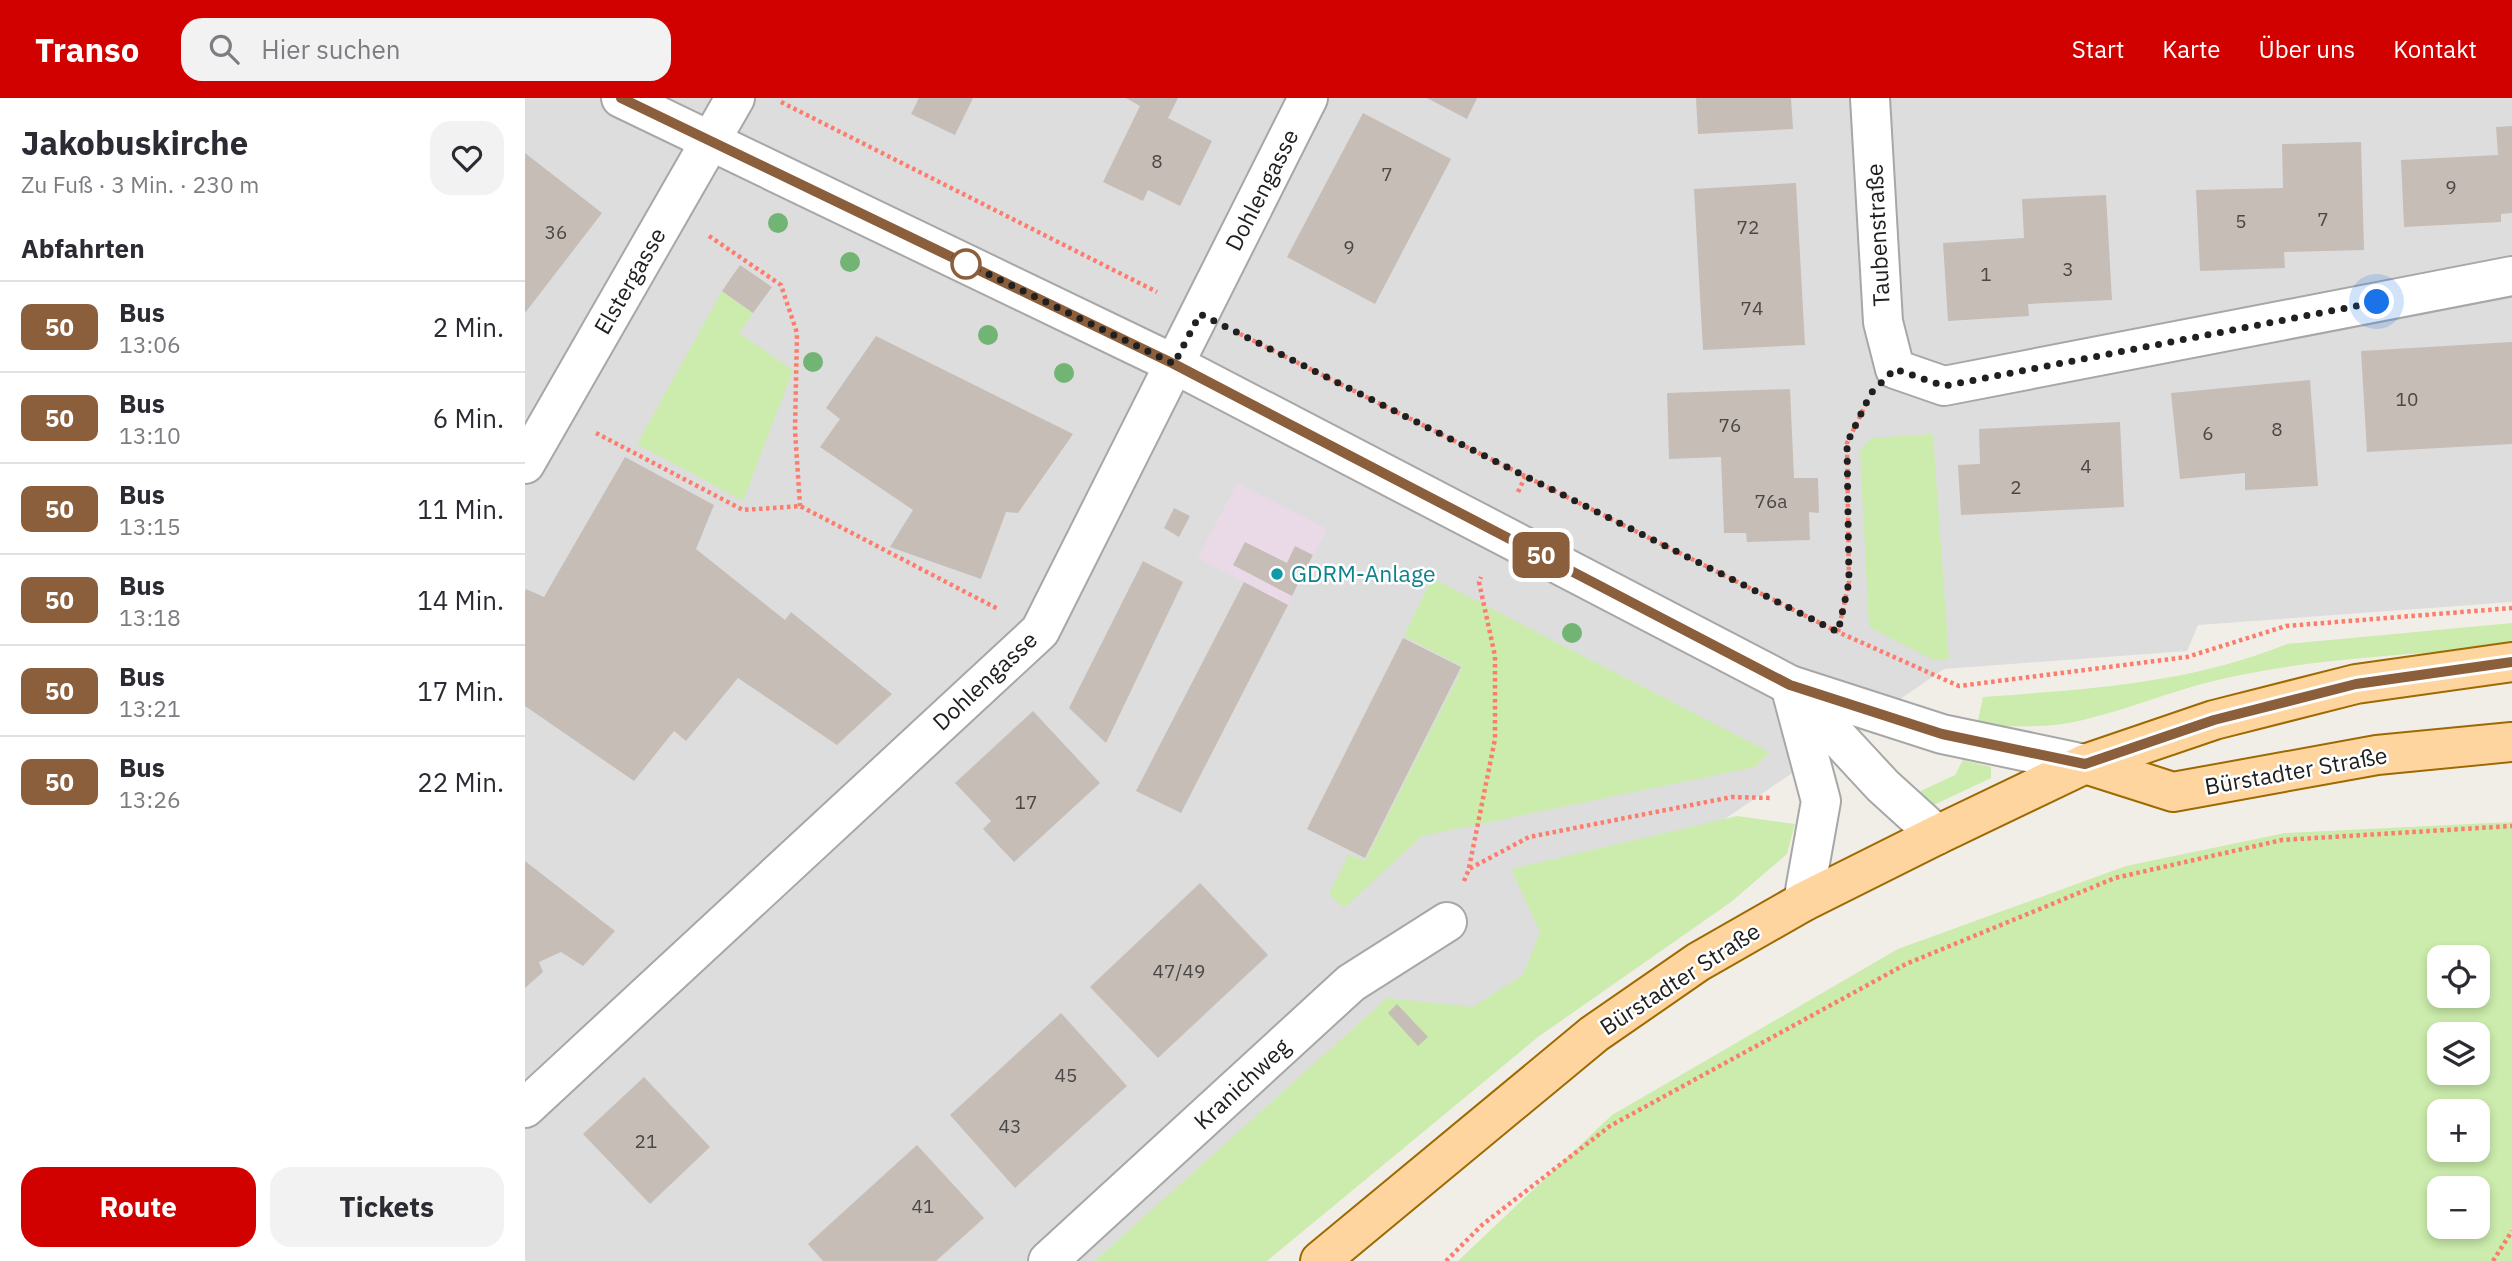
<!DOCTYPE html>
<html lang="de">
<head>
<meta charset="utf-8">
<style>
  :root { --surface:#fff; --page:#f2f2f3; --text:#2b2b33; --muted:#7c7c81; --line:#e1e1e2; --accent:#d10100 }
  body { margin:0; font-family:"IBM Plex Sans",sans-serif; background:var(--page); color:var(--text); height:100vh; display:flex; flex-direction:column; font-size:26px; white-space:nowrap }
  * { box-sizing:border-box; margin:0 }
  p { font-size:23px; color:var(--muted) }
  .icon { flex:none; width:38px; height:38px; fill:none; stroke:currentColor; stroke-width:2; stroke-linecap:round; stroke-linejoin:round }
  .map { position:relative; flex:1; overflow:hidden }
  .sheet { display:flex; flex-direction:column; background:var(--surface); width:525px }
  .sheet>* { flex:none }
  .badge { padding:0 14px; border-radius:10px; font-size:24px; line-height:46px }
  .buttons { position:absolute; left:1902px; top:847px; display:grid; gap:14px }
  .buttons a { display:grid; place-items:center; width:63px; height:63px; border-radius:14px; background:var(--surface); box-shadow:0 4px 10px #0003; font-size:35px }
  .you { position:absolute; width:35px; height:35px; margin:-18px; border:5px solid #fff; border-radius:50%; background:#1a73e8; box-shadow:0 0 0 10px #1a73e833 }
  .map>.badge { position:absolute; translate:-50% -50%; box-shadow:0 0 0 4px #fff }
  h2 { padding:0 21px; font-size:26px; line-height:63px }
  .round { display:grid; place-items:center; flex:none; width:74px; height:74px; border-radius:21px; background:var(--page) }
  .summary { display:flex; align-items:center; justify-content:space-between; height:119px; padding:0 21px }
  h1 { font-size:33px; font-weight:800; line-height:52px }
  .action { display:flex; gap:14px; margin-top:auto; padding:14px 21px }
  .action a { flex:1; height:80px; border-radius:21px; background:var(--accent); color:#fff; font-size:28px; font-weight:800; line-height:80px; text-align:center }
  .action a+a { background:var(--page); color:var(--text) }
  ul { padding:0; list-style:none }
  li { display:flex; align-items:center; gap:21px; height:91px; padding:0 21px; border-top:2px solid var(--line) }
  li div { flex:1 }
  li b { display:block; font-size:26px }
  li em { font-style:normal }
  li .badge { min-width:77px; font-weight:700; text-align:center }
  header { display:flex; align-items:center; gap:42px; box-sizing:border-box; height:98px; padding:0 35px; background:var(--accent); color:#fff }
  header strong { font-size:33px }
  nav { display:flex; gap:38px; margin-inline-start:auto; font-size:24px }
  .search { width:490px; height:63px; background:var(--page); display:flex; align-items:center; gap:18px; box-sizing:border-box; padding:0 24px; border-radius:21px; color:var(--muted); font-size:26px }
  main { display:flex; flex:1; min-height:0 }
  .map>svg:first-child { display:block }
</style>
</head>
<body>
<header>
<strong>Transo</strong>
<div class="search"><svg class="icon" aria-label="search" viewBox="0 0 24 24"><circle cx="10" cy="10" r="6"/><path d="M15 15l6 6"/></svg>Hier suchen</div>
<nav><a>Start</a><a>Karte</a><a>Über uns</a><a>Kontakt</a></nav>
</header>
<main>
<section class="sheet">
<div class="summary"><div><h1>Jakobuskirche</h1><p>Zu Fuß · 3 Min. · 230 m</p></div><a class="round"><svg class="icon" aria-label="heart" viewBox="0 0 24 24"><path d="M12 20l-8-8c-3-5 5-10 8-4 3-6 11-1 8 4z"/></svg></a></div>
<h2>Abfahrten</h2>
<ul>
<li><span class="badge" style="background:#8b5e3c;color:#fff">50</span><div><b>Bus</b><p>13:06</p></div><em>2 Min.</em></li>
<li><span class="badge" style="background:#8b5e3c;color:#fff">50</span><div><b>Bus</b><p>13:10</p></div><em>6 Min.</em></li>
<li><span class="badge" style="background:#8b5e3c;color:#fff">50</span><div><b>Bus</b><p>13:15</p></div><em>11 Min.</em></li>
<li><span class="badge" style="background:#8b5e3c;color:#fff">50</span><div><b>Bus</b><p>13:18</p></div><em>14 Min.</em></li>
<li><span class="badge" style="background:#8b5e3c;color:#fff">50</span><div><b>Bus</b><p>13:21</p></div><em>17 Min.</em></li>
<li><span class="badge" style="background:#8b5e3c;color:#fff">50</span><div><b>Bus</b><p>13:26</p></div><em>22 Min.</em></li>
</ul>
<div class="action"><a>Route</a><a>Tickets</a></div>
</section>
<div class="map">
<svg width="1987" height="1163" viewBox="0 0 1987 1163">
  <rect width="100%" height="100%" fill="#f1eee7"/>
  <path fill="#dedddd" d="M0,0H1987V504L1673,527L1662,553L1419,571L1076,806L692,1163H0Z"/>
  <path fill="#ead9e7" d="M712,385L802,431L763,507L673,460Z"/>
  <g fill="#cbecac" fill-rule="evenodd">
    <path d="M197,193L228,215L214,235L268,272L218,403L112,346Z"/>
    <path d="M1408,336L1424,561L1409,562L1344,529L1335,353L1346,340Z"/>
    <path d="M907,480L1244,654L1230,669L897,738L819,810L804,796L824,756L840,763L938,569L879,538Z"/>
    <path d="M1987,525V549C1893,556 1799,559 1706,579C1656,589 1608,610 1558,622C1523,631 1488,628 1452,627L1458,599C1563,591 1663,586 1762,546Z"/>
    <path d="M1438,662L1466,669V680L1398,712L1385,698L1430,677Z"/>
    <path d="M1212,718L1270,726L1262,756L1206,804L1013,939L742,1163H570L862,900L948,909L998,877L1015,834L986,771Z"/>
    <path d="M1987,724V1163H933L1087,1017L1373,851L1601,768L1760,735ZM1914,859H1953V898H1914ZM1914,936H1953V975H1914ZM1953,1013V1052H1914V1013ZM1953,1090V1129H1914V1090Z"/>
  </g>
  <g fill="#c6bdb6">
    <path d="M394,0H448L430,37L386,16Z"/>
    <path d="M601,0H653L643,20L687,43L655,108L623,92L618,103L578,84L615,8Z"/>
    <path d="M902,0H952L942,21Z"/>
    <path d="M1171,0H1266L1268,31L1173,36Z"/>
    <path d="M838,15L926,61L850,206L762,159Z"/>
    <path d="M1987,28V115L1976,116V124L1879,129L1876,62L1973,57L1971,29Z"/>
    <path d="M1836,44L1839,152L1759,154L1760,170L1675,173L1671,92L1758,90L1757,46Z"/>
    <path d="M0,55L77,115L0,215Z"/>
    <path d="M1271,85L1280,247L1178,252L1169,91Z"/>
    <path d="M1581,97L1587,202L1503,206L1504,218L1423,223L1418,145L1499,140L1497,101Z"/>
    <path d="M215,167L247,189L228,215L197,193Z"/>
    <path d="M351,238L548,336L493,415L481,414L456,481L365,449L388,412L295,349L315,321L301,310Z"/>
    <path d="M1987,244V346L1842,354L1836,253Z"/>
    <path d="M1785,282L1793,388L1720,392V375L1655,381L1646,295Z"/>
    <path d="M1265,291L1269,380H1293L1294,415L1284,414L1285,442L1222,444L1221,435H1199L1196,359L1144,361L1142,295Z"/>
    <path d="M1595,324L1599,409L1436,417L1433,367L1455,366L1454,331Z"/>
    <path d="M100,359L189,407L171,451L260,522L266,514L367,596L312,647L213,580L161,643L149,633L109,683L0,608V493L1,491L19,499Z"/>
    <path d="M649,410L665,418L654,439L639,430Z"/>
    <path d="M720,444L762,465L770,448L788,457L767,498L708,467Z"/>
    <path d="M618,463L658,484L581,645L544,610Z"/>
    <path d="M719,484L763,507L656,715L611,693Z"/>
    <path d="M878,540L936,569L840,760L782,731Z"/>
    <path d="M508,613L575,685L489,764L458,731L466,723L430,685Z"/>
    <path d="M0,763L90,833L58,868L36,854L14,864L18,874L0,890Z"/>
    <path d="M675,785L743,857L633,960L565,889Z"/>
    <path d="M872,906L903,939L893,948L863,915Z"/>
    <path d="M536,915L602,988L490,1090L425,1017Z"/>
    <path d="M119,979L185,1049L125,1106L58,1036Z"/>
    <path d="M392,1047L459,1120L411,1163H298L283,1146Z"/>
  </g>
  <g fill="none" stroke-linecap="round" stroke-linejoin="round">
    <g stroke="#a7a7a7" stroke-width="42">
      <g id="minor">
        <path d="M96,0L649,266L1265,587L1417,636L1560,666"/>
        <path d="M1345,0L1358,224L1370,271L1419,288L1987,178"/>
        <path d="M0,366L210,0"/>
        <path d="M1265,587L1296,703L1278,804"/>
        <path d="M1269,592L1358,688L1412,737"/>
        <path d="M0,1010L515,533L783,0"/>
        <path d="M523,1163L826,885L922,824"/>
      </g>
    </g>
    <g stroke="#9d6900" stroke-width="42">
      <g id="major">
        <path d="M1560,666L1648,694L1852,657L1987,644"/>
        <path d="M795,1163L1069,936L1173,864L1278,804L1412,737L1560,666L1689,622L1831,586L1987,564"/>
      </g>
    </g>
    <g stroke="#fd7c6c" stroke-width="4.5" stroke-dasharray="3.5 3.5" stroke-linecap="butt">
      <path d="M256,4L632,194"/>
      <path d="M184,138L256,187L272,235L270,332L275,408"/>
      <path d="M715,236L1313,534L1434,588L1662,559L1761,528L1987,510"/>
      <path d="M71,335L218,412L275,408L473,511"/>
      <path d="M993,394L1000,379"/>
      <path d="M1313,534L1324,484L1322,345L1341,306"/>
      <path d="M944,770L970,641V558L954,484L956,479"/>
      <path d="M939,783L944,771L1004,739L1207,699L1247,700"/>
      <path d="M921,1163L957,1127L1085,1028L1381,866L1590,780L1757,742L1987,728"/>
      <path d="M1968,1163L1987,1133"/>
    </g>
    <use href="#minor" stroke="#fff" stroke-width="38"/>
    <use href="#major" stroke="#fed59f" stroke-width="38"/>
  </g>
  <g fill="#71b473">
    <circle cx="253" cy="125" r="10"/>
    <circle cx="325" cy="164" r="10"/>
    <circle cx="463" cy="237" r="10"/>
    <circle cx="288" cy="264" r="10"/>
    <circle cx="539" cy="275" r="10"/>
    <circle cx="1047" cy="535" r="10"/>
  </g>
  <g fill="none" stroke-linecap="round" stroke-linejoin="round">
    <g stroke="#fff" stroke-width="16">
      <path id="line" d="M96,0L649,266L1265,587L1417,636L1560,666L1689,622L1831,586L1987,564"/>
    </g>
    <use href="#line" stroke="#8b5e3c" stroke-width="10"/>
    <path stroke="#202020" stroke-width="7" stroke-dasharray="0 12.6" d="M441,166L430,160L649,266L675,216L1313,534L1324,484L1322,345L1346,295L1370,271L1419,288L1852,204"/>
  </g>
  <circle fill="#fff" stroke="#8b5e3c" stroke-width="3.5" cx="441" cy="166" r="14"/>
  <circle fill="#0f9aa8" stroke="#fff" stroke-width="2.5" cx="752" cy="476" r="7"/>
  <g text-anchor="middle" stroke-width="5" stroke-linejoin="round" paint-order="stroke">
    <g font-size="19" fill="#4a4746">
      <text x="632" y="70">8</text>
      <text x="862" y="83">7</text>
      <text x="1926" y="96">9</text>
      <text x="1798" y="128">7</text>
      <text x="1716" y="130">5</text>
      <text x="1223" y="136">72</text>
      <text x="31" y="141">36</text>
      <text x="824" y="156">9</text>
      <text x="1543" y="178">3</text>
      <text x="1461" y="183">1</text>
      <text x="1227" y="217">74</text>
      <text x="1882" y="308">10</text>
      <text x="1205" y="334">76</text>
      <text x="1752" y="338">8</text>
      <text x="1683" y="342">6</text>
      <text x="1561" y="375">4</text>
      <text x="1491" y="396">2</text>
      <text x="1246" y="410">76a</text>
      <text x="501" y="711">17</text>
      <text x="654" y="880">47/49</text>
      <text x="541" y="984">45</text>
      <text x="485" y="1035">43</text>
      <text x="121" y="1050">21</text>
      <text x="398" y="1115">41</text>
    </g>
    <g font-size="23" fill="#202020" stroke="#fff">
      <text transform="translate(737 92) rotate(-63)" y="8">Dohlengasse</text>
      <text transform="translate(1353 137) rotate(-93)" y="8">Taubenstraße</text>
      <text transform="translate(105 183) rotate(-60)" y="8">Elstergasse</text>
      <text transform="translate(460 583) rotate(-43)" y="8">Dohlengasse</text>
      <text transform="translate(1771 673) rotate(-10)" y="8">Bürstadter Straße</text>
      <text transform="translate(1155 881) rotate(-33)" y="8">Bürstadter Straße</text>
      <text transform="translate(717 986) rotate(-43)" y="8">Kranichweg</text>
    </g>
    <g font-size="23" fill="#0d838f" stroke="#fff" text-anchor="start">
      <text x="766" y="484">GDRM-Anlage</text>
    </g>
  </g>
</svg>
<div class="buttons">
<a><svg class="icon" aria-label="locate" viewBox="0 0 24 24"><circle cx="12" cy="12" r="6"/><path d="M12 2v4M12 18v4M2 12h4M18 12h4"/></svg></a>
<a><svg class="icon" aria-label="layers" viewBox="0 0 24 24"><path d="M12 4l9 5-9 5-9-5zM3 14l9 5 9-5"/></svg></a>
<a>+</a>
<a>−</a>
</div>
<div class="you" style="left:1852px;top:204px"></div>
<b class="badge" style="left:1016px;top:457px;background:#8b5e3c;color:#fff">50</b>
</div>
</main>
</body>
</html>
